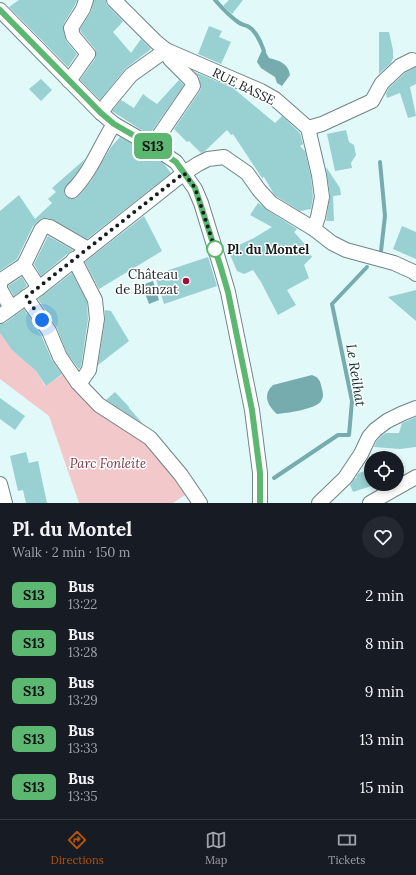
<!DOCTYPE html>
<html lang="en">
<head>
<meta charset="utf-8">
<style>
  :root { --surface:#171b24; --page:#242831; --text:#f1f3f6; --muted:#9ea1a6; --line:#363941; --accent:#b45309 }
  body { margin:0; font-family:Lora,serif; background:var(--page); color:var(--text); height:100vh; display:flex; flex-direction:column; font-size:15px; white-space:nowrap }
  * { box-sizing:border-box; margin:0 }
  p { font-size:13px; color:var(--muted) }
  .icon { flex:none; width:22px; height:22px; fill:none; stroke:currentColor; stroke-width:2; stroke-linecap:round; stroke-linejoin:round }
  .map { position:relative; height:503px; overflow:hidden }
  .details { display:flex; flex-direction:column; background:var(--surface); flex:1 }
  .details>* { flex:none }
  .badge { padding:0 8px; border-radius:6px; font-size:14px; line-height:26px }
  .tools { position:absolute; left:364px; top:451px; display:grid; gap:8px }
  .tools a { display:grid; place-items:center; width:40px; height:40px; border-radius:50%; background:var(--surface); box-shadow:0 2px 6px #0003; font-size:20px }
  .you { position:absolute; width:20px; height:20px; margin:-10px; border:3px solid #fff; border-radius:50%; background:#1a73e8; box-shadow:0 0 0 6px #1a73e833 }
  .map>.badge { position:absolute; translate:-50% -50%; box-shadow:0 0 0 2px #fff }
  .round { display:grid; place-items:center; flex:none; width:42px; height:42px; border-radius:21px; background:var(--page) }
  .head { display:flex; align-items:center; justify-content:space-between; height:68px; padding:0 12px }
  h1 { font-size:19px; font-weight:700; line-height:30px }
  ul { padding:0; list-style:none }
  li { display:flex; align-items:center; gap:12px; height:48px; padding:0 12px }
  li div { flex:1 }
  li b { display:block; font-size:15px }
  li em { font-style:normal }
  li .badge { min-width:44px; font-weight:700; text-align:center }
  .dock { display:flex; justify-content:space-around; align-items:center; height:56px; border-top:1px solid var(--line); background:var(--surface); font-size:11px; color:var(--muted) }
  .dock a { display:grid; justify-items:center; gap:2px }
  .dock .on { color:var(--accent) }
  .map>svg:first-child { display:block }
</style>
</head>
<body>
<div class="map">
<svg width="416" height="503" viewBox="0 0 416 503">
  <rect width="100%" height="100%" fill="#e1f9f9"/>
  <path fill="#f3c8cb" d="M0,333L13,351L36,371L45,386L65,373L148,440L188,493L173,503H79L49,416L0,379Z"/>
  <g fill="#76acad">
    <path d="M265,49V51L269,58C280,61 288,63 290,75L282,86L277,83L275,77L267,72L261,68L257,62C258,58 260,55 262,50Z"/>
    <path d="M153,281L159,300L149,304L142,285Z"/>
    <path d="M312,375C320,378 320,381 322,389C323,393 324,397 321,401C317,409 287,413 277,414C268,406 262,395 273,385Z"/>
  </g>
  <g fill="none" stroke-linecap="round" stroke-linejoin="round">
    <g stroke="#76acad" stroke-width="4">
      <path d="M215,0C222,8 229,16 238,22C241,25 246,25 249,27C257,32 261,43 264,51"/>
      <path d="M380,162L385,216L381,251"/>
      <path d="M274,478L338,435H349L352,401L332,304L367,267"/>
    </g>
  </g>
  <g fill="#99d0d1">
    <path d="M19,0H77L75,5L64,23L63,27L65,38L66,41L77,54L68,67L9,7Z"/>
    <path d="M94,0H106V3L108,6L123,21L120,25L113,32L131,53L141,39L151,49L125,69L100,100L80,80L95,59L96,54L95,49L81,32L80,29L91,12Z"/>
    <path d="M229,0H243L232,14L223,6Z"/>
    <path d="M209,26L222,31L219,37L231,42L221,64L198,54Z"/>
    <path d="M379,32H389L393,50V58L391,63L379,74Z"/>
    <path d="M416,67V84L410,87L416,116L408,118L400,93L387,98L386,94L389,88L405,73Z"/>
    <path d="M195,72L233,88L275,123L282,116L300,133L303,144L300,146L305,151L311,177L313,197L311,209L300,211L276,196L274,194L264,177L262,178L233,134L231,135L227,130L205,151L201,153L189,141L187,142L174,129L200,91L201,88L199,77Z"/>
    <path d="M41,79L52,90L41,101L29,89Z"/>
    <path d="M179,80L184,85L149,135L112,111L121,100L134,108L143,94L148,98L157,104Z"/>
    <path d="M346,130L349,142L354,145L356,155L351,163L352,168L335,171L327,134Z"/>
    <path d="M120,137L148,153L164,164L171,173L87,239L54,220L47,218H42L39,220L33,226L17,259L0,271V211L19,195L35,219L52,203L48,199L56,192L52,188L85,159L78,171L64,189V193L66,197L71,199H75L78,197L91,181L111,147Z"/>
    <path d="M326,167L340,188L341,195L333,196L334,221H326L330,196Z"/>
    <path d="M258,203L261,205L267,210L297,229L294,232L310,250L308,251L312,257L304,265L309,278L287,290L296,305L278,315L261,282L253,270L244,274L237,271L228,250L254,238L272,227L250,215Z"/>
    <path d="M144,216L162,251L99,289L85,262Z"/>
    <path d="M402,226L416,232V259L393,249Z"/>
    <path d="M48,236L73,250L70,252L66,255L41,276L34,264Z"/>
    <path d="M208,257L217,286L164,304L155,276L160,273Z"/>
    <path d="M72,273L87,302L88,319L81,367L79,369L67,353L56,326L38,299Z"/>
    <path d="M22,277L27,286L14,296L8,286Z"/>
    <path d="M416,290V321L388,297Z"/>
    <path d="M24,309L41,335L52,360L62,374L46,386L36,371L12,350L0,333V324L5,323Z"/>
    <path d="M105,310L111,311L129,341L98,365L105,320Z"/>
    <path d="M115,392L129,407V408L143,424L106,400Z"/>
    <path d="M0,398L25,416L15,430L0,419Z"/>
    <path d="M416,417V447L400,449L374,447L376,442L381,436L386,433H399L402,423Z"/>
    <path d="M26,452L29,463L38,461L47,503H26L23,490L18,491L10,456Z"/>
    <path d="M371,469V486L353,492L350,485L355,478H357L356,476L359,473Z"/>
  </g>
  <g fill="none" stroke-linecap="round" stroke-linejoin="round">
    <g stroke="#6f8485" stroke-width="16">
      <g id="minor">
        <path d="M114,0L156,42L166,50L261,91L275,99L308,128L319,175L322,197L318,217L314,229"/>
        <path d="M0,10L101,113L114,124L152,146L176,162L195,189L201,203L221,268L228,292L252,410L260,473V503"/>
        <path d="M69,81L88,54L73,36L71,28L83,9L86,0"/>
        <path d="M101,113L107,104L131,75L166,50L170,59L191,80L193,86L152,146"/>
        <path d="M308,128L322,124L372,101L382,83L400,66L412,60"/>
        <path d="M72,191C91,172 100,146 114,124"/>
        <path d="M74,259L95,300L97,319L89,370L82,380L78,383"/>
        <path d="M24,265L39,288"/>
        <path d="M26,297L49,331L60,357L78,383L99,405L150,438L181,475L200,503"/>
        <path d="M11,308L0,289V281L24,265L41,230L45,226L50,227L88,249"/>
        <path d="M0,316L39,288L184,173L198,164L208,159L224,157L247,173L259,190L271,203L314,229L332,243L346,250L394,263L414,272L416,274"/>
        <path d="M0,484L5,503"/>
        <path d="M319,503L345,478L361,454L369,437L375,430L387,421L401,414L416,408"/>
        <path d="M370,503L416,477"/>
      </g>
    </g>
    <use href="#minor" stroke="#fff" stroke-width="14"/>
  </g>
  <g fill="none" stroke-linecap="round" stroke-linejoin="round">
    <g stroke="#fff" stroke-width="9">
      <path id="line" d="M0,10L101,113L114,124L152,146L176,162L195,188L200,203L221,268L228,292L252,410L260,473V503"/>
    </g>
    <use href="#line" stroke="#5cb770" stroke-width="6"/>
    <path stroke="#151e1e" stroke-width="4" stroke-dasharray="0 7.2" d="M42,320L26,297L184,173L195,188L200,203L215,249"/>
  </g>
  <circle fill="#fff" stroke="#5cb770" stroke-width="2" cx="215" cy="249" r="8"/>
  <circle fill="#a50c3e" stroke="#fff" stroke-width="1.5" cx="186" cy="281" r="4"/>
  <g text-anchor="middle" stroke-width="3" stroke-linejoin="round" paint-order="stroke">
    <g font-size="13" fill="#151e1e" stroke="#fff">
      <text transform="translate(244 86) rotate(26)" y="5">RUE BASSE</text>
    </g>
    <g font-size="13" font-weight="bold" fill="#151e1e" stroke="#fff" text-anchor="start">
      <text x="227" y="254">Pl. du Montel</text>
    </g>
    <g font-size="13" fill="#151e1e" stroke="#fff" text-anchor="end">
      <text x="178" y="279">Château<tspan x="178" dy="15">de Blanzat</tspan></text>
    </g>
    <g font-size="13" font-style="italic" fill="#753740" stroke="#fff">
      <text x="108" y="468">Parc Fonleite</text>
    </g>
    <g font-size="14" font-style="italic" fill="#153232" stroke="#fff">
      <text transform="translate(356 375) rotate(81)" y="5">Le Reilhat</text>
    </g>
  </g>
</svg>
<div class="tools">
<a><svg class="icon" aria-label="locate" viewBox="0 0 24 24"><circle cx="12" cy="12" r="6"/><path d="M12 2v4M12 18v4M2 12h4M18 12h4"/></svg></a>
</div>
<div class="you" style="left:42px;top:320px"></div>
<b class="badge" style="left:153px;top:146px;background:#5cb770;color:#111">S13</b>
</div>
<section class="details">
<div class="head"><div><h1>Pl. du Montel</h1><p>Walk · 2 min · 150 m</p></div><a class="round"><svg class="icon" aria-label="heart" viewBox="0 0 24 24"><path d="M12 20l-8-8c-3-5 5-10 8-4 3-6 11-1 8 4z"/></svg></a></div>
<ul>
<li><span class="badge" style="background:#5cb770;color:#111">S13</span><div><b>Bus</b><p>13:22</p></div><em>2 min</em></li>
<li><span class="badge" style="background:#5cb770;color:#111">S13</span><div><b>Bus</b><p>13:28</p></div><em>8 min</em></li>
<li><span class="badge" style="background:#5cb770;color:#111">S13</span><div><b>Bus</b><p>13:29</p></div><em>9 min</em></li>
<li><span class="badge" style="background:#5cb770;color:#111">S13</span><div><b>Bus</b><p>13:33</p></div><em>13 min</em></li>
<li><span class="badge" style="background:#5cb770;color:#111">S13</span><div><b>Bus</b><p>13:35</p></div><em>15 min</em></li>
</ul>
</section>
<nav class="dock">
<a class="on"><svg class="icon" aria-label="directions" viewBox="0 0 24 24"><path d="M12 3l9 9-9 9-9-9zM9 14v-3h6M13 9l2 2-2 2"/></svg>Directions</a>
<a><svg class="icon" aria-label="map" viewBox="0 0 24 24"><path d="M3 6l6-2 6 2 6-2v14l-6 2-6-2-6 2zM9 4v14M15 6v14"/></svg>Map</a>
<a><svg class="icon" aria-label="tickets" viewBox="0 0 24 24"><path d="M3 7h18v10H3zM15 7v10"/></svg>Tickets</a>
</nav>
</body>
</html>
